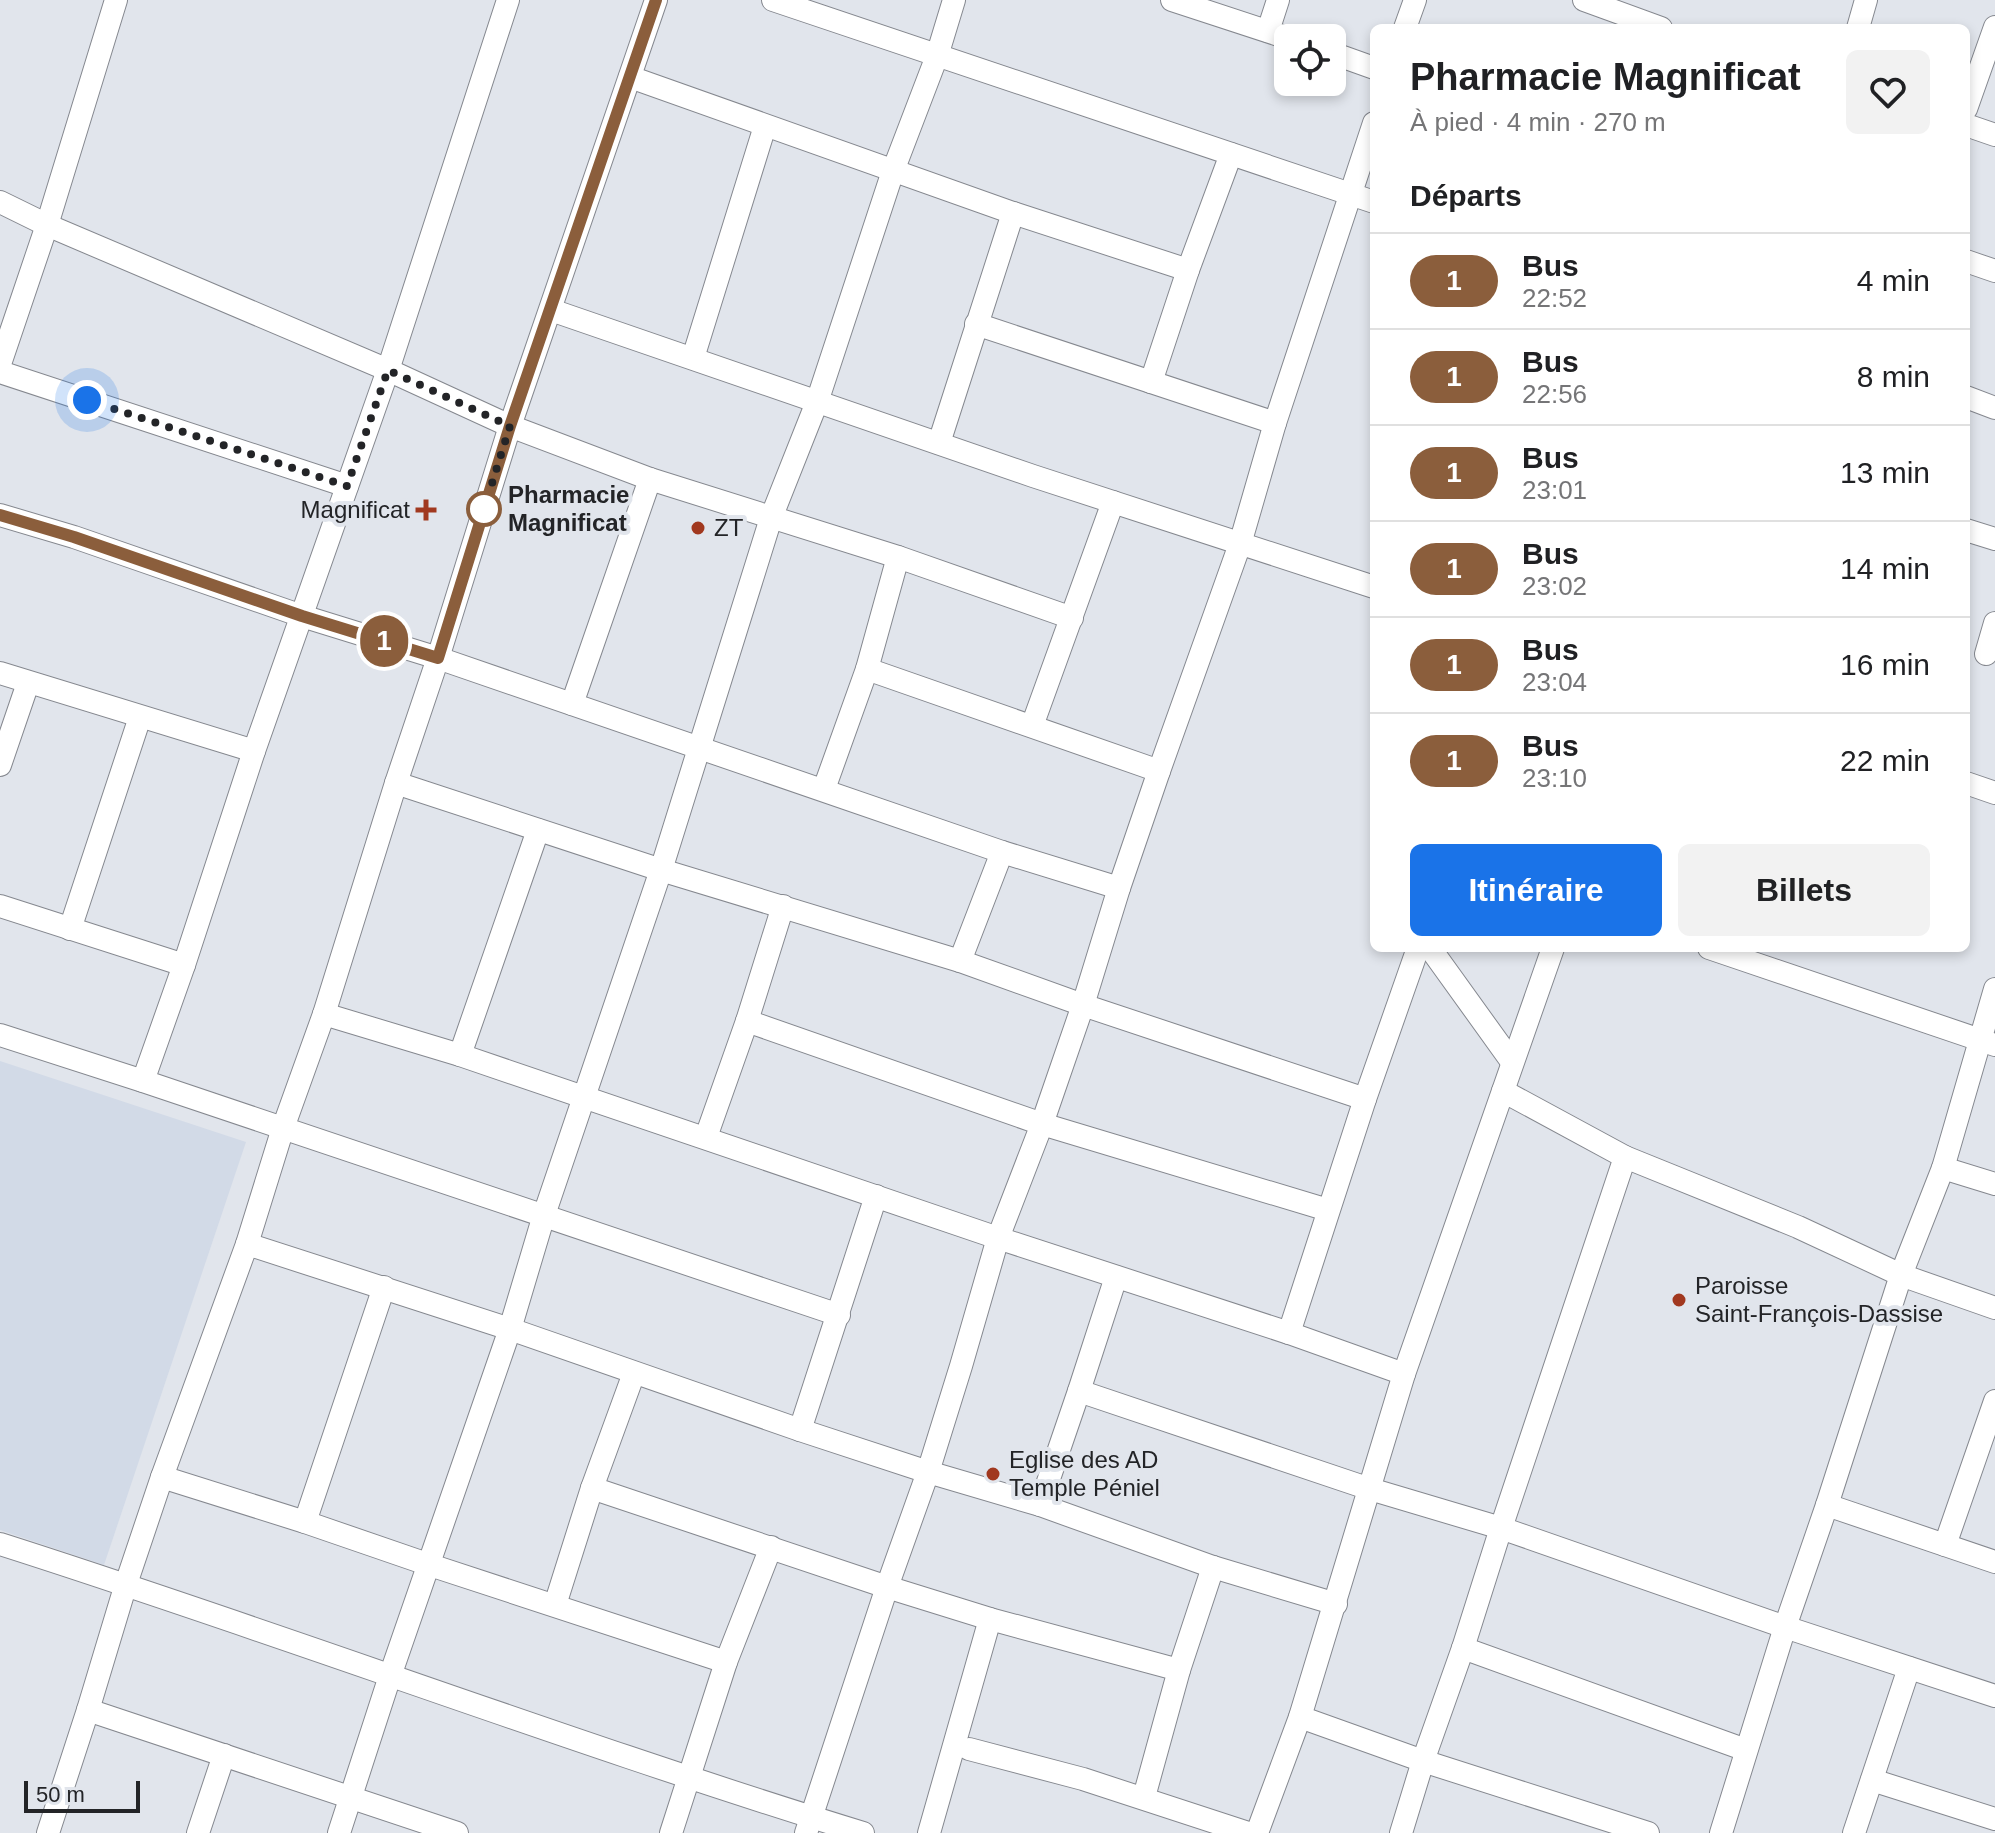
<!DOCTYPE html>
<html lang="fr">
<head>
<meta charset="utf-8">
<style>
  :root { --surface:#fff; --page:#f2f2f2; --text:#202124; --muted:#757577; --line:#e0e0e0; --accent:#1a73e8 }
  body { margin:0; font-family:Arial,sans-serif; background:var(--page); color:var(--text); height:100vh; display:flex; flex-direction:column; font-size:30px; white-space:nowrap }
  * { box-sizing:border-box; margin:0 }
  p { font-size:26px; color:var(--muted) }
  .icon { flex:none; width:44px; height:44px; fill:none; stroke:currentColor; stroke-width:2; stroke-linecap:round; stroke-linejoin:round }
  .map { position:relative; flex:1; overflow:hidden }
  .panel { position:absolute; left:1370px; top:24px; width:600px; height:928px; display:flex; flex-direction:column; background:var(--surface); border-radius:12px; box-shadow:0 4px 12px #0003 }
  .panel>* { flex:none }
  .badge { padding:0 16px; border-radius:26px; font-size:28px; line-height:52px }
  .controls { position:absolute; left:1274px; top:24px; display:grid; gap:16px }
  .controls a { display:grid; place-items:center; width:72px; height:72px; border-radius:12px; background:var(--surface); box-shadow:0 4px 12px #0003; font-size:40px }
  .scale { position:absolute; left:24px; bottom:20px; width:116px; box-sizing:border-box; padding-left:8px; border:4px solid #232427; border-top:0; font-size:22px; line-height:28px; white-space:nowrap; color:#232427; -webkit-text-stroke:6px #e1e5ec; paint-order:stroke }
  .you { position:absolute; width:40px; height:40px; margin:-20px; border:6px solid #fff; border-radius:50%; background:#1a73e8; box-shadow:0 0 0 12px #1a73e833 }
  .map>.badge { position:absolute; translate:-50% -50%; box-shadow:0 0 0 4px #fff }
  h2 { padding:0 40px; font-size:30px; line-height:72px }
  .round { display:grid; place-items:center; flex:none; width:84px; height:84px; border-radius:12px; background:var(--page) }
  .headline { display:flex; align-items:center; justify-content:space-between; height:136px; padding:0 40px }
  h1 { font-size:38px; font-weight:600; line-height:60px }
  .action { display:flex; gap:16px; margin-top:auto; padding:16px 40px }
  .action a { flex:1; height:92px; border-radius:12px; background:var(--accent); color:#fff; font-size:32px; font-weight:600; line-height:92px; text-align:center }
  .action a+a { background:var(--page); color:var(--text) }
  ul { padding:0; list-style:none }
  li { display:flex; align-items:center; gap:24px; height:96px; padding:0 40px; border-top:2px solid var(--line) }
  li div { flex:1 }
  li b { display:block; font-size:30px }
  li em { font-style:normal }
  li .badge { min-width:88px; font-weight:700; text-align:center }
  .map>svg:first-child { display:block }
</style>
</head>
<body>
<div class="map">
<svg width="1995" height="1833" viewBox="0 0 1995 1833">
  <rect width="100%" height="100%" fill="#e1e5ec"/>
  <path fill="#d2dae7" d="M0,1061L246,1142L104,1565L0,1530Z"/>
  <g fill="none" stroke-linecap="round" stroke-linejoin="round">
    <g stroke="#85888f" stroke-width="24">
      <g id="minor">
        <path d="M773,0L1374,202"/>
        <path d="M1172,0L1288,38"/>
        <path d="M1584,0L1661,28"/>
        <path d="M1405,28L1415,0"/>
        <path d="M1858,28L1866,0"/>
        <path d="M1268,31L1278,0"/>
        <path d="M1332,53L1374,68"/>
        <path d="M630,77L1013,213L1188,270"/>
        <path d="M1966,109L1995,27"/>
        <path d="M1966,125L1995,135"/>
        <path d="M0,202L47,225L388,370L510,426L650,479L898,557L1072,618"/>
        <path d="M1966,261L1995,271"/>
        <path d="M551,310L1033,476L1374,587"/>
        <path d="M976,324L1275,423"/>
        <path d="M693,358L765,126"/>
        <path d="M0,364L47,225L116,0"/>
        <path d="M0,372L347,486"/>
        <path d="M1151,382L1188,270L1231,154"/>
        <path d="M1966,397L1995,408"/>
        <path d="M939,443L1013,213"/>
        <path d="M0,515L74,537L302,616L438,658L1002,852L1119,888"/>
        <path d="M1966,530L1995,539"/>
        <path d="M1986,654L1995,623"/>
        <path d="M867,669L1159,771"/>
        <path d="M0,673L254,751"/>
        <path d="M572,704L650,479"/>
        <path d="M1032,726L1113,502"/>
        <path d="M0,765L28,683"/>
        <path d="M396,783L661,870L960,961L1083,1005L1365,1099"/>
        <path d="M1966,783L1995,793"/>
        <path d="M824,789L867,669L898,557"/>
        <path d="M0,906L184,965"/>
        <path d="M70,929L140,717"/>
        <path d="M1430,948L1512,1062"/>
        <path d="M1709,948L1995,1045"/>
        <path d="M960,961L1002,852"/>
        <path d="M324,1014L460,1055L998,1238L1289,1333L1404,1374"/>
        <path d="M747,1021L1042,1124L1328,1210"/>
        <path d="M0,1035L143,1081L839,1315"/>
        <path d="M460,1055L538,830"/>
        <path d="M143,1081L184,965L254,751L388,370L508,0"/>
        <path d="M706,1137L747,1021L783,906"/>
        <path d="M1625,1157L1798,1227L1901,1275L1995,1308"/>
        <path d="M1943,1168L1995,1184"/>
        <path d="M247,1244L510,1329L800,1430L928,1472L1040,1505L1213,1567L1336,1604"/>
        <path d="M1289,1333L1365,1099L1418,948"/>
        <path d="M1079,1391L1370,1489L1501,1528L1785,1627L1995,1696"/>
        <path d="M800,1430L876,1196"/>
        <path d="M162,1477L305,1522L430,1565L726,1662"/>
        <path d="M592,1488L887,1587L990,1619L1179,1670"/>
        <path d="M1040,1505L1079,1391L1116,1277"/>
        <path d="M1827,1505L1995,1562"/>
        <path d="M305,1522L384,1287"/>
        <path d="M0,1544C289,1636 573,1744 863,1833"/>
        <path d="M1945,1545L1995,1401"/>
        <path d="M555,1605L592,1488L634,1373"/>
        <path d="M1463,1648L1746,1750"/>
        <path d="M88,1710L457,1833"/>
        <path d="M1300,1717L1423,1761L1648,1833"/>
        <path d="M969,1749L1083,1779L1248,1833"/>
        <path d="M1872,1780L1995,1819"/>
        <path d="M1144,1797L1179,1670L1213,1567"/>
        <path d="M48,1833L88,1710L126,1584L162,1477L247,1244L283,1128L324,1014L396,783L438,658L510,426L656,0"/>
        <path d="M198,1833L224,1755"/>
        <path d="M339,1833L390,1676L510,1329L544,1215L661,870L771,518L817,402L893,171L937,56L954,0"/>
        <path d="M671,1833L726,1662L771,1547"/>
        <path d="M806,1833L887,1587L928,1472L961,1366L998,1238L1042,1124L1083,1005L1119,888L1159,771L1240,544L1275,423L1374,123"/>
        <path d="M929,1833L990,1619"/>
        <path d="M1257,1833L1300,1717L1404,1374L1553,948"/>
        <path d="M1401,1833L1423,1761L1463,1648L1501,1528L1625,1157L1503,1091"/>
        <path d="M1721,1833L1785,1627L1827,1505L1901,1275L1943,1168L1995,989"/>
        <path d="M1854,1833L1909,1668"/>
      </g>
    </g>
    <use href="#minor" stroke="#fff" stroke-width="22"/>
  </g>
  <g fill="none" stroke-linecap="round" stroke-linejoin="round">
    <g stroke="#fff" stroke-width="18">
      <path id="line" d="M0,515L74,537L302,616L438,658L510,426L656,0"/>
    </g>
    <use href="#line" stroke="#8b5e3c" stroke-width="12"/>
    <path stroke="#232427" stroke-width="8" stroke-dasharray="0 14.4" d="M87,400L347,486L388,370L510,426L484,509"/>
  </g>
  <circle fill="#fff" stroke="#8b5e3c" stroke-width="4" cx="484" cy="509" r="16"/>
  <g fill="#a1381f" stroke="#e1e5ec" stroke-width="3">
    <path d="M422 498h8v8h8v8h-8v8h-8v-8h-8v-8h8z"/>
    <circle cx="698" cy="528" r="8"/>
    <circle cx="1679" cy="1300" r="8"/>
    <circle cx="993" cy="1474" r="8"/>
  </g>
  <g text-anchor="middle" stroke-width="8" stroke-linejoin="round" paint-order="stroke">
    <g font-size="24" font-weight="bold" fill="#232427" stroke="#e1e5ec" text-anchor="start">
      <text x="508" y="503">Pharmacie<tspan x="508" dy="28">Magnificat</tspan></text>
    </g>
    <g font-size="24" fill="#232427" stroke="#e1e5ec" text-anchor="start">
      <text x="410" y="518" text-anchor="end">Magnificat</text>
      <text x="714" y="536">ZT</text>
      <text x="1695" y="1294">Paroisse<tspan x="1695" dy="28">Saint-François-Dassise</tspan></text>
      <text x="1009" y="1468">Eglise des AD<tspan x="1009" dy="28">Temple Péniel</tspan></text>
    </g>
  </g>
</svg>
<div class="controls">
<a><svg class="icon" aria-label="locate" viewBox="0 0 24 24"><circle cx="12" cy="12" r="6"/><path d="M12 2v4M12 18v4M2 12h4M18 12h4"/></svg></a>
</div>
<div class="scale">50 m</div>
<div class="you" style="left:87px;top:400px"></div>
<b class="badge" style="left:384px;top:641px;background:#8b5e3c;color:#fff">1</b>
<section class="panel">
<div class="headline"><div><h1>Pharmacie Magnificat</h1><p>À pied · 4 min · 270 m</p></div><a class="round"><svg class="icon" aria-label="heart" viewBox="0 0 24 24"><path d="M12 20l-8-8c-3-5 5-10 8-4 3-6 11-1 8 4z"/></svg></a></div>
<h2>Départs</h2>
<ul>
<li><span class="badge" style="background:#8b5e3c;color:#fff">1</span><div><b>Bus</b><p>22:52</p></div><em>4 min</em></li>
<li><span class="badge" style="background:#8b5e3c;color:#fff">1</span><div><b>Bus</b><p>22:56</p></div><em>8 min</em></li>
<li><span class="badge" style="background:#8b5e3c;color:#fff">1</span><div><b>Bus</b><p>23:01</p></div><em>13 min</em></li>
<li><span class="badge" style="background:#8b5e3c;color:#fff">1</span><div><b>Bus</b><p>23:02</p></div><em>14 min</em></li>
<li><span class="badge" style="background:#8b5e3c;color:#fff">1</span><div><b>Bus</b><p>23:04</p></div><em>16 min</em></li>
<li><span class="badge" style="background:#8b5e3c;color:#fff">1</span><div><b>Bus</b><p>23:10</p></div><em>22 min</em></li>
</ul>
<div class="action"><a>Itinéraire</a><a>Billets</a></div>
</section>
</div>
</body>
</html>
